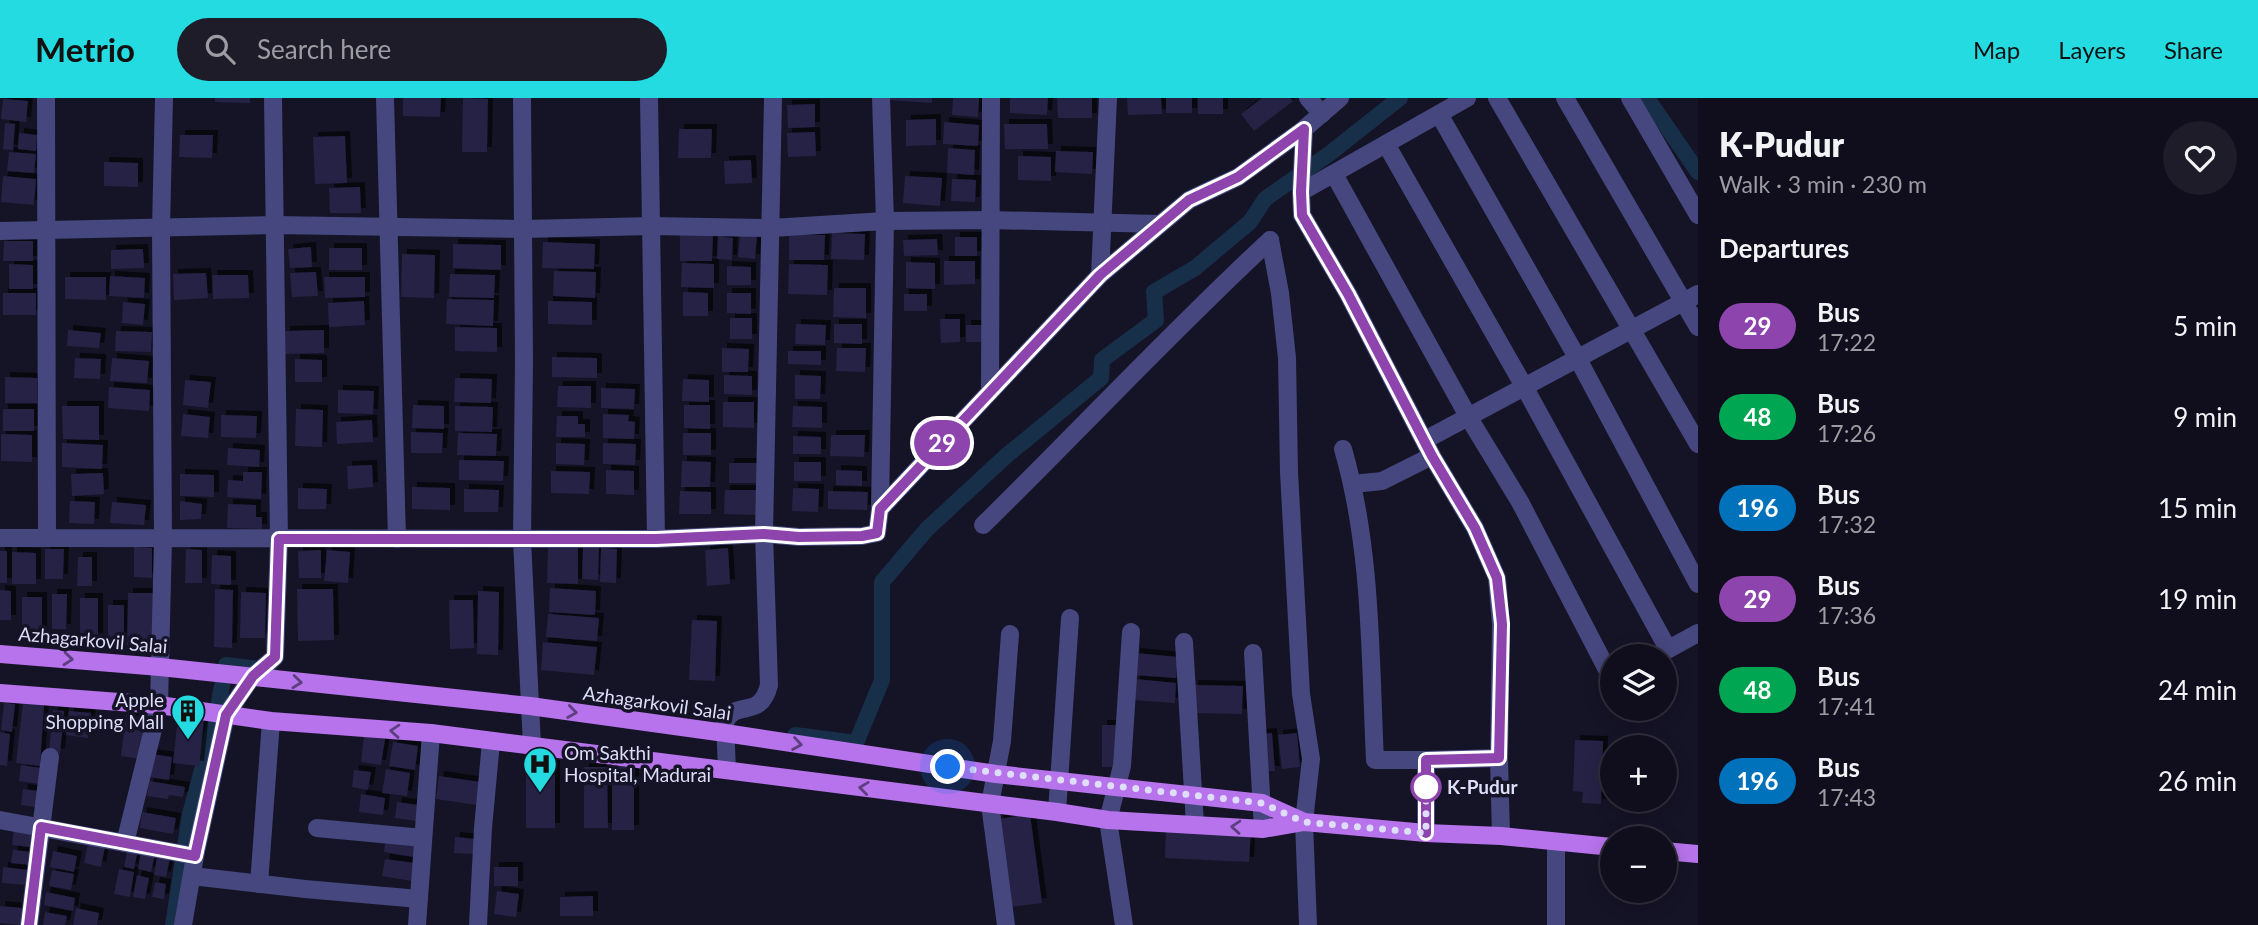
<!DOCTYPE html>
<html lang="en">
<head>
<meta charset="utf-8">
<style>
  :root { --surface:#100e1c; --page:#1e1c29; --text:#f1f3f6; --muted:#9c9ca3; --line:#302e3b; --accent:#23dbe0 }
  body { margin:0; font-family:Lato,sans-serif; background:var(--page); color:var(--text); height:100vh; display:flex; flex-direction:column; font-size:26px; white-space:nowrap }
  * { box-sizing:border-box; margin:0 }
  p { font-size:23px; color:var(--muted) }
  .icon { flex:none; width:38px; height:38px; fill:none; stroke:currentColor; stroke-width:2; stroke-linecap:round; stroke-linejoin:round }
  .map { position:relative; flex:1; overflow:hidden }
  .panel { display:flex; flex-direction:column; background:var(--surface); width:560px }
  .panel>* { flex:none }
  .badge { padding:0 14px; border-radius:23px; font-size:24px; line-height:46px }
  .fabs { position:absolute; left:1600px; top:546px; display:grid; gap:14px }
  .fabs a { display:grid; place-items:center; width:77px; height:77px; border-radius:50%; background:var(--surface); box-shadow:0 4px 18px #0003,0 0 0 2px var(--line); font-size:35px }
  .you { position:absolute; width:35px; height:35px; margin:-18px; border:5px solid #fff; border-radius:50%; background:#1a73e8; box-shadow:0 0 0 10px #1a73e833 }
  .map>.badge { position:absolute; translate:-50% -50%; box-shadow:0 0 0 4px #fff }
  h2 { padding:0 21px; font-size:26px; line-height:63px }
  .round { display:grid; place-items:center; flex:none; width:74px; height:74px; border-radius:37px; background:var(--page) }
  .headline { display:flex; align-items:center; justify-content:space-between; height:119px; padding:0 21px }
  h1 { font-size:33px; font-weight:800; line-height:52px }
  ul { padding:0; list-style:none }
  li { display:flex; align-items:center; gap:21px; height:91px; padding:0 21px }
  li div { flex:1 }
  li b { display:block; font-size:26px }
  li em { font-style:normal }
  li .badge { min-width:77px; font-weight:700; text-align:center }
  header { display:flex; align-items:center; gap:42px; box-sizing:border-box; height:98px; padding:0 35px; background:var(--accent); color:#111 }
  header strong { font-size:33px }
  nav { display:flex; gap:38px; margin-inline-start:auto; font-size:24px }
  .search { width:490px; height:63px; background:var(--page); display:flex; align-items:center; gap:18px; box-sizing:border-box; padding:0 24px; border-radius:38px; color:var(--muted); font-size:26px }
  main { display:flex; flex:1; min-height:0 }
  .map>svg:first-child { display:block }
</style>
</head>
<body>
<header>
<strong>Metrio</strong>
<div class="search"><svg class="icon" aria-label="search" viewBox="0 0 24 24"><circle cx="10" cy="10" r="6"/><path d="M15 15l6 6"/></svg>Search here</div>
<nav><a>Map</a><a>Layers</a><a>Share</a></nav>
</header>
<main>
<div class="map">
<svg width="1698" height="827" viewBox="0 0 1698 827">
  <defs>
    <filter id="shadow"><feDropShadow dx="5" dy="-5" stdDeviation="0" flood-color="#0009"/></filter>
  </defs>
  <rect width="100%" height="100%" fill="#151326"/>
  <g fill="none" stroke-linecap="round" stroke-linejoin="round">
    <g stroke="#182f4a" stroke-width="16">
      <path d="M1647,0L1698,74"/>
      <path d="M795,637L856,645L882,582V484L927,431L1006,358L1101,280L1102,262L1156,222L1154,194L1195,170L1250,124L1265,101L1329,56L1400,0"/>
      <path d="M173,827L190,716L215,624L226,567L269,572"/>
    </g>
  </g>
  <g fill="#262244" filter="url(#shadow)">
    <path d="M215,0H250V5L215,4Z"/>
    <path d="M403,0H441L440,19L403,18Z"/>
    <path d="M463,0L488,1L487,54H462Z"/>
    <path d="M889,0H932V5L889,2Z"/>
    <path d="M953,0H979L978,19L952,17Z"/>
    <path d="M1010,0H1048L1047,17L1010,15Z"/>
    <path d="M1057,0H1092V20H1058Z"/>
    <path d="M1127,0H1161L1162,16L1128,17Z"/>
    <rect x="1166" y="0" width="26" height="15"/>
    <rect x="1198" y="0" width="25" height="16"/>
    <path d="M1262,0H1290L1293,3L1254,33L1241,16Z"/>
    <path d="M3,1L28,3L26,24L1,21Z"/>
    <path d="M815,6V29L788,30L787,7Z"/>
    <path d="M936,21V47L906,48V22Z"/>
    <path d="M944,24L979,27L978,48L943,46Z"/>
    <path d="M5,25L15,26L13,52L3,51Z"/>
    <path d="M1004,26H1047L1048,51H1005Z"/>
    <path d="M679,31H712L711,60H678Z"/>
    <path d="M815,34L816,58L788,59L787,35Z"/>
    <path d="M19,35L37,37L36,53L18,51Z"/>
    <path d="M180,37H213L212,60L179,59Z"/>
    <path d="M345,38L347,85L315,86L313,39Z"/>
    <path d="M948,50L975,52L974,77L947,75Z"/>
    <path d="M1056,53L1093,54L1092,76L1055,74Z"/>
    <path d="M9,54L36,56L34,75L7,73Z"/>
    <path d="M1018,58L1051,59V83L1018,82Z"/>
    <path d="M751,62L752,85L725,86L724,63Z"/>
    <path d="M104,64L138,65V89L104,88Z"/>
    <path d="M3,78L36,81L34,107L1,104Z"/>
    <path d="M905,78L942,80L940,108L903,105Z"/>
    <path d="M952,81L976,82L975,104L951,103Z"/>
    <path d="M360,89L361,115H330L329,90Z"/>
    <path d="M832,135L865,136L864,162L831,161Z"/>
    <path d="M680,136H713L712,163H680Z"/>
    <path d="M740,137L757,138L755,161L738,159Z"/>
    <path d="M789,137H825L824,162H789Z"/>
    <path d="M718,138L733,140L732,162L717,161Z"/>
    <rect x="955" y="139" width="22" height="19"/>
    <path d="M937,141L938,157L904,158L903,142Z"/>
    <path d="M4,143H33V163H3Z"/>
    <path d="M543,144L595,146L594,171L542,170Z"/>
    <path d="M453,146L501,147V172L453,170Z"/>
    <path d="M311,149L312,169L290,170L288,151Z"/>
    <rect x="329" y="150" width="33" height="22"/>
    <path d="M143,151L144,170L111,171V152Z"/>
    <path d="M402,156L435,157L434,200L401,199Z"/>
    <path d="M944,163H975V186L944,187Z"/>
    <path d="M906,164L935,165V191L906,190Z"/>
    <path d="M682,165L714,166V190L681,189Z"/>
    <path d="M9,166L33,167V191H9Z"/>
    <path d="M789,166L828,167L827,197L788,196Z"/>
    <path d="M727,168L751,169V187H727Z"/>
    <path d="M554,173L596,174L595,200L553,198Z"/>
    <path d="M316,174L318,198L292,199L290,175Z"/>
    <path d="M206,175L208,200L174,202L173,176Z"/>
    <path d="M450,176L495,177L494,200L449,199Z"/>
    <path d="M212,177H248L249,200L213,201Z"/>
    <path d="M110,178L145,180L144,200L109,198Z"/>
    <path d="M65,179H106V202L65,201Z"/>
    <path d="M324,179H365V199L325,200Z"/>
    <path d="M834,190H866V220L833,219Z"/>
    <path d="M683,194L708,195V218H683Z"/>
    <rect x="3" y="195" width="33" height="22"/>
    <path d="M727,195H751V216L727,215Z"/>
    <rect x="904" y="196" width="23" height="17"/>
    <path d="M447,201L494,202L493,228L446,226Z"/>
    <path d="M364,203L365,227L329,229L328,205Z"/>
    <path d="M548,203L592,204V227L548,226Z"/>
    <path d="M123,204L145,206L143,227L122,225Z"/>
    <rect x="730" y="220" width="22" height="21"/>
    <path d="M940,221H960V244L941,245Z"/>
    <path d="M796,226L826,227L825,247L795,246Z"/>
    <path d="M834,226H862V246L834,245Z"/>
    <rect x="966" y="227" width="16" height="17"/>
    <path d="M455,229L497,230V254L455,253Z"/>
    <path d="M68,232L101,235L99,250L67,248Z"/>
    <path d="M324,232V255L285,256V233Z"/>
    <path d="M116,233L152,234L151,254L115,253Z"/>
    <path d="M722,250L749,251L748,274H722Z"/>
    <path d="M837,250H866L865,274L836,273Z"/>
    <path d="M788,253H821V267L788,266Z"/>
    <path d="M552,259L597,260V280L552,279Z"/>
    <path d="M75,260L101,261L100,281L74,280Z"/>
    <path d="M112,260L149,263L147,285L110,283Z"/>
    <path d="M295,261L322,262V284H295Z"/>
    <path d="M724,277L752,278V297L724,296Z"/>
    <path d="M795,277L821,278L820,301H795Z"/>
    <path d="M5,279L37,280V305H5Z"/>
    <path d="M455,280L492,281L491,305L454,304Z"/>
    <path d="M683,281L709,282V304L682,303Z"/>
    <path d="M185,282L211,284L208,310L183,307Z"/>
    <path d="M558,288H591V310L557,309Z"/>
    <path d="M109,289L150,292L149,313L108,310Z"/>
    <path d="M601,290L635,291L634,311L601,310Z"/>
    <path d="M338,292L374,293L373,316L338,315Z"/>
    <path d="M723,304H754V330L723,329Z"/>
    <path d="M413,307L444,308V331L412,330Z"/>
    <path d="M684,307H710V331L684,330Z"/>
    <path d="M62,308H99V342L63,341Z"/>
    <path d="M455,308L493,309L492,334L455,333Z"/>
    <path d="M793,308L822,309V330L792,329Z"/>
    <rect x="3" y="311" width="31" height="22"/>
    <path d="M296,311L323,312L322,349L295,348Z"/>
    <path d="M183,316L210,319L208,340L181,338Z"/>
    <path d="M603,316L629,317L628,323L635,324L634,341L603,340Z"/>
    <path d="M221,317L257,318L256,340L221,339Z"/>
    <path d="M557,318H578V326H585V339H556Z"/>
    <path d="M372,322L373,344L337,346L336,324Z"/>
    <path d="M411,334L443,335L442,355H411Z"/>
    <path d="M458,335L497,336L496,358L457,357Z"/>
    <rect x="683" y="335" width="28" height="22"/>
    <path d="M1,336L32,337V364L1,363Z"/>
    <path d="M831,337H865L864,359L830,358Z"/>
    <path d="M793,338L821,339V356H793Z"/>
    <path d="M62,345L103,347L102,371L62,369Z"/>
    <path d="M556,345L585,346L584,367L556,366Z"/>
    <path d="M603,345L636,346L635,367L603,366Z"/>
    <path d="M228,350L260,352L259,369L227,367Z"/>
    <path d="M459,362L504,363L503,383L459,382Z"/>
    <path d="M682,363L711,364L710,389H681Z"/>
    <rect x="794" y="364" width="27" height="19"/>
    <rect x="729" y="365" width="28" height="20"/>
    <path d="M372,367L373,389L348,391L347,368Z"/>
    <path d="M606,372L634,373V397L606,396Z"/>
    <path d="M836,372L862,373V388L836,387Z"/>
    <path d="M551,373L590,374L589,396L551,395Z"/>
    <path d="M243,374H262L261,401L227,399L228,382L243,383Z"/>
    <path d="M103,375L104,396L72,398L71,376Z"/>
    <path d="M180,376L214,377V399L180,398Z"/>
    <path d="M412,389L450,390V412L412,411Z"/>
    <path d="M298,390L327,391L326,411H298Z"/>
    <path d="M793,390L819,391L818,414L792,413Z"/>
    <path d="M464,391L499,392L498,414H464Z"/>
    <path d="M725,392H757V417L724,416Z"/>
    <path d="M680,393L711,394V416H679Z"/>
    <path d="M828,393L868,394L867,412L828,411Z"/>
    <path d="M70,403L95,404L94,426L69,425Z"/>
    <path d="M180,403L202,406L201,421L180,422Z"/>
    <path d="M112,404L146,407L144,427L110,425Z"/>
    <path d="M228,406L256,407V419H262V431L227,430Z"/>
    <path d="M134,449L152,450V480L134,479Z"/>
    <path d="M583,449L599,450L598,482L582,481Z"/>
    <path d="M548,450H578V486L547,485Z"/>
    <path d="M601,450L617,451L616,485L600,484Z"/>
    <path d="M728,450L730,486L707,488L705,452Z"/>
    <path d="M45,451H64L63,481H45Z"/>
    <path d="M186,451L202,452V485H185Z"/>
    <path d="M321,452V480H299L298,453Z"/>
    <path d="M327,452L350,454L348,485L324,483Z"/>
    <rect x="0" y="453" width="7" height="32"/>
    <path d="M12,454L36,455V486H12Z"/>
    <path d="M212,457L231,458V487L211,486Z"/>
    <path d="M78,459H92V488H77Z"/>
    <path d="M550,490L596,493L595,517L549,514Z"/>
    <path d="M215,491L233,492L232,550L214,549Z"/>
    <path d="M297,491H333L334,542L298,543Z"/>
    <path d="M0,492L11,493V522H0Z"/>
    <path d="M478,493L499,494L498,557L477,556Z"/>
    <path d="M241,494L266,495L265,540H240Z"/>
    <path d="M128,495H153V547H127Z"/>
    <path d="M52,496H67L66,531H52Z"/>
    <rect x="22" y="499" width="20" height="36"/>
    <rect x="80" y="500" width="18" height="40"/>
    <path d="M449,502H473L474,550L450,551Z"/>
    <rect x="108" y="507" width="16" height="37"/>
    <path d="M548,516L599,520L597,543L546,539Z"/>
    <path d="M692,522L717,523L715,583L689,582Z"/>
    <path d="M543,544L597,549L594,577L541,572Z"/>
    <path d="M1135,555L1178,559L1176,580L1133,577Z"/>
    <path d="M1135,581L1176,585L1175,605L1133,602Z"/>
    <path d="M1193,587L1243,588L1242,616L1193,615Z"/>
    <path d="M23,604L44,607L40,668L16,665Z"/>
    <path d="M4,605L15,606L12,634L1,632Z"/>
    <path d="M53,612L64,613L60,656L49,654Z"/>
    <path d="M69,613L91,615L88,640L66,637Z"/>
    <path d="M126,617L144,619L140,661L121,658Z"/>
    <path d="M178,618L204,621L199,668L173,665Z"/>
    <rect x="1102" y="627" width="15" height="42"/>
    <path d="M0,634L10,636L7,668L0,667Z"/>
    <path d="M1272,635L1275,673H1264L1261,636Z"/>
    <path d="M1297,635L1300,669L1282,671L1278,637Z"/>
    <path d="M364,638L385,641L381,667L361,664Z"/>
    <path d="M1575,642L1603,643L1601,706L1582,705L1583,694L1573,693Z"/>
    <path d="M393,644L418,648L415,672L389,668Z"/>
    <path d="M151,656L172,659L169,682L148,679Z"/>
    <rect x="612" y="665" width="22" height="67"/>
    <path d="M21,667L41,670L40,686L19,683Z"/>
    <rect x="526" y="667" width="29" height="63"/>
    <path d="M584,669H607L608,730H584Z"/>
    <path d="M386,671L410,675L407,698L382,695Z"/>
    <path d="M354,672L371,674L368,692L352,689Z"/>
    <path d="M439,678L480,684L477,707L436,701Z"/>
    <path d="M149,683L185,689L183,699L169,697L168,701L147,698Z"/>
    <path d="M23,691L38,693L36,709L21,707Z"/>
    <path d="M361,696L385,700L383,717L359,714Z"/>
    <path d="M397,704L418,707L416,723L395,720Z"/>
    <path d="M142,714L176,720L173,736L140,730Z"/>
    <path d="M1030,716L1042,805L1010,809L998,721Z"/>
    <path d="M1166,727L1251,732L1249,764L1165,760Z"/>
    <path d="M14,729L32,731L30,749L12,747Z"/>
    <path d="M386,739L416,743L414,759L384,754Z"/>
    <path d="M455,739L475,741L474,756L454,755Z"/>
    <path d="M89,741L106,744L101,769L84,765Z"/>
    <path d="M128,749L138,751L134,771L124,769Z"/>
    <path d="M13,752L32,754L31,767L11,765Z"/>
    <path d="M53,753L77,758L74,774L50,769Z"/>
    <path d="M141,753L155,756L151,774L138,771Z"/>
    <path d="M158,753L171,755L166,779L154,777Z"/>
    <path d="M385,761L415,765L412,783L382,778Z"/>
    <path d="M3,769L28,772L26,787L2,785Z"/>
    <rect x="494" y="769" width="24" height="19"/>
    <path d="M119,771L134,774L130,799L114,796Z"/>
    <path d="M52,772L74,776L71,792L49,788Z"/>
    <path d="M137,777L149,780L145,801L133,799Z"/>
    <path d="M155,784L166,786L164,801L152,799Z"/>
    <path d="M497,793L519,796L516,819L494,816Z"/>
    <path d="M46,794L75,800L73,813L44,807Z"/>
    <path d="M593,798V818H560V799Z"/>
    <path d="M0,808L22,810L21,827L0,825Z"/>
    <path d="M76,810L99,815L97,827H73Z"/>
    <path d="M45,814L67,818L65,827H43Z"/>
  </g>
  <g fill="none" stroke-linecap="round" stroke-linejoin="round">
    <g stroke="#45477e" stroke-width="18">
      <path d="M46,0L47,440L656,441L764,436L799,439L862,438L877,435L880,411"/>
      <path d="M385,0L397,441"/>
      <path d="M522,0L524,263L522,442L532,648"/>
      <path d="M649,0L656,441"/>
      <path d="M881,0L885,123L880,411L1100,177L1189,102L1238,79L1304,31"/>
      <path d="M1308,0L1322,16"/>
      <path d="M1340,0L1304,31L1301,94L1302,117L1348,196L1432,358L1475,430L1497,480L1501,526L1499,660L1501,738"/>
      <path d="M1497,0L1698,346"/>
      <path d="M1565,0L1698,229"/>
      <path d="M1630,0L1698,117"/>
      <path d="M1439,16L1578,261L1698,486"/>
      <path d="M1386,46L1525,290L1668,551"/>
      <path d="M1334,76L1469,320L1520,404L1612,581"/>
      <path d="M1301,94L1467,0"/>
      <path d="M0,133L274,127L523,131L652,128L771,130L885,123L991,122L1160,126"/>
      <path d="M1270,142L1280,195L1287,260L1289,374L1301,596L1311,661L1304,724L1308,827"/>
      <path d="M1100,177L1108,0"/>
      <path d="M990,294L991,0"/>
      <path d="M1425,342L1698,196"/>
      <path d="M1343,351C1372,451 1370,558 1375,662H1426"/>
      <path d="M1353,386L1382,383L1432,358"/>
      <path d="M983,427C1079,333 1171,234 1270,142"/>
      <path d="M0,440H47"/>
      <path d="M1184,544L1195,726"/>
      <path d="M1253,555L1263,731"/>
      <path d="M1656,558L1698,535"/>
      <path d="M727,672L725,624C736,600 760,623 769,587L764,436L773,0"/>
      <path d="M1057,714L1070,520"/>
      <path d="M0,722L195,758"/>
      <path d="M317,730L423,740"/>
      <path d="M1426,735V662L1499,660"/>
      <path d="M1556,744V827"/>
      <path d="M125,745L159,607L163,441L161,130L164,0"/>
      <path d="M192,778L305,791L419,801"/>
      <path d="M259,786L271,623"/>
      <path d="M29,827L50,659"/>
      <path d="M183,827L195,758L226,617L252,579L275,559L279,441L273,0"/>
      <path d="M417,827L431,635"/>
      <path d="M478,827L483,730L491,644"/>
      <path d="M1006,827L990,706L1002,643L1010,536"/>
      <path d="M1124,827L1108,722L1122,668L1131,534"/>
    </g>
    <g stroke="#b673eb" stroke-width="18">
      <path d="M0,556L160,569L530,608L725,635L996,676L1262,705L1304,724"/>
      <path d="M0,595L159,607L271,623L431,635L1057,714L1108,722L1263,731L1304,724L1426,735L1501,738L1612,749"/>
      <path d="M1664,753L1698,756"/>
    </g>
  </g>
  <defs><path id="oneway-chevron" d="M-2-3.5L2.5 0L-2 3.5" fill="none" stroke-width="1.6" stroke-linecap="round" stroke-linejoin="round" transform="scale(1.75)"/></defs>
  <g stroke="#5d3e7f">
    <use href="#oneway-chevron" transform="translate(68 561) rotate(5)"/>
    <use href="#oneway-chevron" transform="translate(297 584) rotate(6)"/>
    <use href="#oneway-chevron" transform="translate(572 614) rotate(8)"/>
    <use href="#oneway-chevron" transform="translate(395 633) rotate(-176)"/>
    <use href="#oneway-chevron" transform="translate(797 646) rotate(9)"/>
    <use href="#oneway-chevron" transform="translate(864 690) rotate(-173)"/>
    <use href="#oneway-chevron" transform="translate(1236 729) rotate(-176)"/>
  </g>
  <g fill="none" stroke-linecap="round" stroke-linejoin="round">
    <g stroke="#fff" stroke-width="16">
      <path id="line" d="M29,827L41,729L195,758L226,617L253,578L275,559L279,441H656L764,436L799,439L862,438L877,435L880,411L1100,177L1189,102L1238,79L1304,31L1301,94L1302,117L1348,196L1432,358L1475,430L1497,480L1502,526L1499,660L1426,662V735"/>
    </g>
    <use href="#line" stroke="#8e44ad" stroke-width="10"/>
    <path stroke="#deddfa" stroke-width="7" stroke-dasharray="0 12.6" d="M948,669L1262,705L1304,724L1426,735V689"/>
  </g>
  <defs>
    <g id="building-pin" transform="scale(1.75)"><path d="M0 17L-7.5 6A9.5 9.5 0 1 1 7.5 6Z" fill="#23dbe0" stroke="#151326"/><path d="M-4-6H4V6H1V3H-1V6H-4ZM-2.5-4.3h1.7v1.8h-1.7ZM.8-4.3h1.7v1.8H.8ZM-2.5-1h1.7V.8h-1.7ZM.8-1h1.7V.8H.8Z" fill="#111"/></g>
    <g id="hospital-pin" transform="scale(1.75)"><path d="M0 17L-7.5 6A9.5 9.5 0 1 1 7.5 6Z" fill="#23dbe0" stroke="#151326"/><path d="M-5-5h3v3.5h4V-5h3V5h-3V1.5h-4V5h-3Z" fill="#111"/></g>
  </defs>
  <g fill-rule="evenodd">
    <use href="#building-pin" x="188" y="613"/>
    <use href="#hospital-pin" x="540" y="666"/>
  </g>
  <circle fill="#fff" stroke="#8e44ad" stroke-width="3.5" cx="1426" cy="689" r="14"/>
  <g text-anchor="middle" stroke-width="7" stroke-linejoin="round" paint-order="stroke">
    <g font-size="19" fill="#deddfa" stroke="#151326">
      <text transform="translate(93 542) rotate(5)" y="7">Azhagarkovil Salai</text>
      <text transform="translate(657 605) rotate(8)" y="7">Azhagarkovil Salai</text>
    </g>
    <g font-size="19" fill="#deddfa" stroke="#151326" text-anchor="end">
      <text x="164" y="609">Apple<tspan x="164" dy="22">Shopping Mall</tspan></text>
      <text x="564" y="662" text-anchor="start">Om Sakthi<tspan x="564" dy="22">Hospital, Madurai</tspan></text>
    </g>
    <g font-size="19" font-weight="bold" fill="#deddfa" stroke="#151326" text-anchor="start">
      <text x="1447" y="696">K-Pudur</text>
    </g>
  </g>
</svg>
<div class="fabs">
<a><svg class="icon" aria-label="layers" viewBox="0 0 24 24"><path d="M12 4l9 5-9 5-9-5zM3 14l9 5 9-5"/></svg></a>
<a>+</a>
<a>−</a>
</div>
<div class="you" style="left:948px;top:669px"></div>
<b class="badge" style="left:942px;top:345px;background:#8e44ad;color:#fff">29</b>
</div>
<section class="panel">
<div class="headline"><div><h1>K-Pudur</h1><p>Walk · 3 min · 230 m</p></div><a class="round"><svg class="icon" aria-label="heart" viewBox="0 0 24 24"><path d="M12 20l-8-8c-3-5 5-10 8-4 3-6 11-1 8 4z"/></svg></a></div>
<h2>Departures</h2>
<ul>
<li><span class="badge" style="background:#8e44ad;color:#fff">29</span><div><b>Bus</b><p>17:22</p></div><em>5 min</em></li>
<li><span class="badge" style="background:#00a651;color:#fff">48</span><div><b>Bus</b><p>17:26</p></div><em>9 min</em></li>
<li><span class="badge" style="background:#0072bc;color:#fff">196</span><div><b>Bus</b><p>17:32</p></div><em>15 min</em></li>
<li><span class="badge" style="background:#8e44ad;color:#fff">29</span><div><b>Bus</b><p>17:36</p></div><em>19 min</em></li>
<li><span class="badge" style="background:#00a651;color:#fff">48</span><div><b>Bus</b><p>17:41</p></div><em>24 min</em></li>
<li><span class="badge" style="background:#0072bc;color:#fff">196</span><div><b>Bus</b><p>17:43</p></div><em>26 min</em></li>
</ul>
</section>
</main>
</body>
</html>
